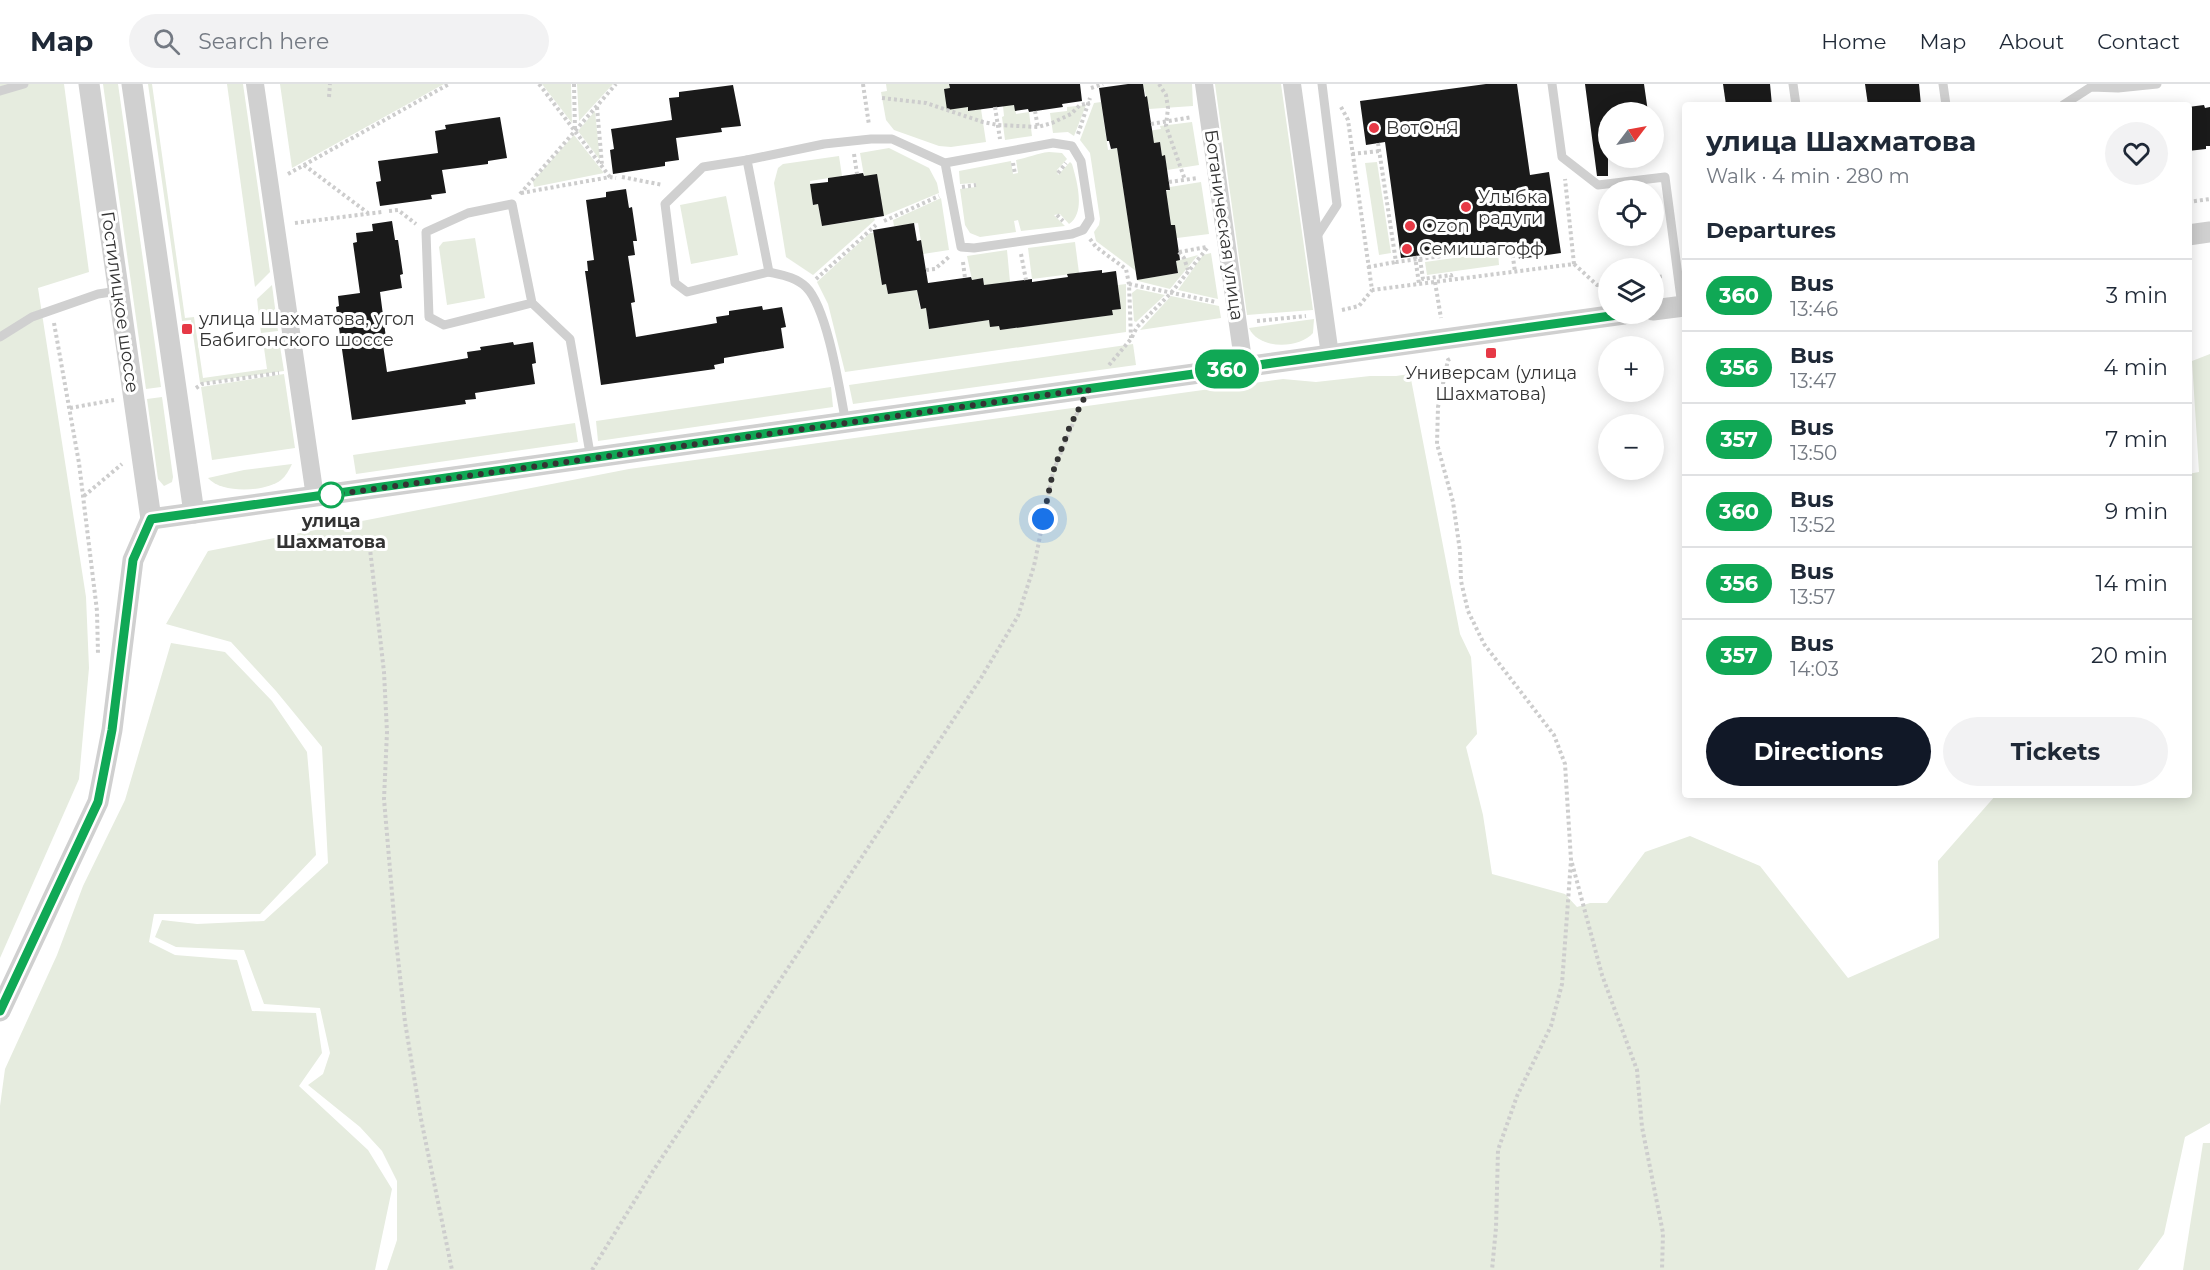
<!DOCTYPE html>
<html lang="en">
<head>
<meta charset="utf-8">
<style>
  :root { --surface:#fff; --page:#f2f2f3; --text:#1f2937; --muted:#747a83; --line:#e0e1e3; --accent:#111827 }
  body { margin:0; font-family:Montserrat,sans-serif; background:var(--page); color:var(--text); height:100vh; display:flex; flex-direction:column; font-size:22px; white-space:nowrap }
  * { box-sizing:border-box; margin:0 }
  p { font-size:20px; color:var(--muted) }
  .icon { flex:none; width:33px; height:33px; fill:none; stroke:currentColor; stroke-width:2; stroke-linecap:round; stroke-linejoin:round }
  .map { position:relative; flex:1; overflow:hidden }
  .panel { position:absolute; left:1682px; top:18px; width:510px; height:696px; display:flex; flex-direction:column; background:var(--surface); border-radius:6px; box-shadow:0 3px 15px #0003 }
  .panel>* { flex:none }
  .badge { padding:0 12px; border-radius:20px; font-size:21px; line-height:39px }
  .needle { width:39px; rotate:58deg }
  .tools { position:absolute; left:1598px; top:18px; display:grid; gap:12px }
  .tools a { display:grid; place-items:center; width:66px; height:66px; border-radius:50%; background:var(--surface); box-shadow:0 3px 15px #0003; font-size:30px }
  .you { position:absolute; width:30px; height:30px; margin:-15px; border:4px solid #fff; border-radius:50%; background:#1a73e8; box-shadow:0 0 0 9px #1a73e833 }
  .map>.badge { position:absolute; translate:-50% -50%; box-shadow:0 0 0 3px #fff }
  h2 { padding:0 24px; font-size:22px; line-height:54px }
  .round { display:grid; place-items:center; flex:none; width:63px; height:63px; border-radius:32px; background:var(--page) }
  .headline { display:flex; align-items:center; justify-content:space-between; height:102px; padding:0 24px }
  h1 { font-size:28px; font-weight:700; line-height:45px }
  .action { display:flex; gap:12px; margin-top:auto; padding:12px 24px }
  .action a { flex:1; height:69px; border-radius:36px; background:var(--accent); color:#fff; font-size:24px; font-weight:700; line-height:69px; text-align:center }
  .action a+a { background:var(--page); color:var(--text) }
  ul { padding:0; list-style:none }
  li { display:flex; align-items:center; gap:18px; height:72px; padding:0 24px; border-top:2px solid var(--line) }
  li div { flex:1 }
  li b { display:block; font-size:22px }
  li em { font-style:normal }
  li .badge { min-width:66px; font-weight:700; text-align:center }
  header { display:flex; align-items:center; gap:36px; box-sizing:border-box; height:84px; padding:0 30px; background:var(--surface); border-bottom:2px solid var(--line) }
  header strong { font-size:28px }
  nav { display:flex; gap:33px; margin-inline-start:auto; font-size:21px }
  .search { width:420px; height:54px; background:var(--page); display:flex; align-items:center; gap:15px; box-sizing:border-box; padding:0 21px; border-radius:33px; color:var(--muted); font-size:22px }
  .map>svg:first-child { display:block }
</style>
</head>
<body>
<header>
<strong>Map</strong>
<div class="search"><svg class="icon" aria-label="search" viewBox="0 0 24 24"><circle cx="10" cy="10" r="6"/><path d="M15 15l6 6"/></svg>Search here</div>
<nav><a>Home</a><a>Map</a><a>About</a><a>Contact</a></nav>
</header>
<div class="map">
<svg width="2210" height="1186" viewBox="0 0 2210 1186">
  <rect width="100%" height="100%" fill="#fff"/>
  <g fill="#e6ecdf">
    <path d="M0,0H64L89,188L38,204L86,513L89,584L79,695L0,874Z"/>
    <path d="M103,0H118L161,303L146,305Z"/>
    <path d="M148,0H152L185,234L194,233L203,294L267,285L264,264L280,262L284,287L200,299L191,236L182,237Z"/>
    <path d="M227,0H243L270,188L255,203Z"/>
    <path d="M280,0H444L292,84Z"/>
    <path d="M542,0H571L572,39Z"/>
    <path d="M577,0H613L579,37Z"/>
    <path d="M886,0H949L950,4L944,5L968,23L969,27L981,25L986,58L951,63L939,62L894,46L886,36L881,8L887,7Z"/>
    <path d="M1143,0H1192L1193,22L1149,25Z"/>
    <path d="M1215,0H1281L1313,226L1247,231Z"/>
    <path d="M1101,18L1108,66L1117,64L1136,187L1096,157L1094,148L1099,141L1100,135L1090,69L1080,56L1094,19Z"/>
    <path d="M1014,20L1016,30L1029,28L1032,52L1005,56L1002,33L1004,32L1003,22Z"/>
    <path d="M1086,21L1074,52L1068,48L1053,49L1050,29L1067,27V23Z"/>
    <path d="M595,27L600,76L578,47Z"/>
    <path d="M1192,38L1199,81L1167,86L1165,72H1162L1160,58L1150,60L1148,47L1161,45L1160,42Z"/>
    <path d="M574,51L604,89L534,103L533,97Z"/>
    <path d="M889,64L929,84L937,99L939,109L884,132L864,92L860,69Z"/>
    <path d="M1049,68L1062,69L1067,75L1057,86L1058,91L1070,78L1072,80C1077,97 1086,129 1069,140L1060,130L1054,131L1065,142L1021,147L1018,136L1014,137L1016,148L980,153L970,149L965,141L960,105L976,103V99L960,100L959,87L1011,77L1013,90L1018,89L1016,76C1028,74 1037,69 1049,68Z"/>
    <path d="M839,72L842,92L810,97L813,121L818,120L822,142L874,134L875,136L813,191L786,173L774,99L778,84L783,80Z"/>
    <path d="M1377,78L1391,169L1379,171L1365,79Z"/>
    <path d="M1201,98L1209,150L1177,154L1171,141L1166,107L1170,106V103Z"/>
    <path d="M726,112L738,171L691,180L680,121Z"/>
    <path d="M941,114L949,166L923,170L918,139L894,142L893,136Z"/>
    <path d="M870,149H874L882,201L886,200L888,210L917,206L920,224H926L929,245L989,236L999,242L1000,246L1112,231V226L1120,225L1118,201L1126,200V248L845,288L828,220L817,198Z"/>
    <path d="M475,154L485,214L447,221L439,163L443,158Z"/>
    <path d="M1075,158L1079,189L1032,195L1028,164Z"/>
    <path d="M1007,166L1010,198L984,202L983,194L972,196L967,172Z"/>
    <path d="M1498,168L1499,181L1427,191L1425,178Z"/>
    <path d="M1211,169L1218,215L1178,206L1203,171Z"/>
    <path d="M1198,171L1170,205L1138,197L1137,196L1178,189L1176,177Z"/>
    <path d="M272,201L278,247L261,249L257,215Z"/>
    <path d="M1137,205L1165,211L1136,238L1134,237L1132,209Z"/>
    <path d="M1171,212L1219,222L1221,234L1140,246Z"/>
    <path d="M1314,235L1313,249C1299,265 1259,266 1249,244Z"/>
    <path d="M1133,260L1136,281L853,320L849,301Z"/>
    <path d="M2210,270V1039L2185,1053L2164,1150L2138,1186H387L397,1156V1097L382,1067L360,1043L308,1001L323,990L330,969L320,924L264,920L244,866L176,863L155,853L162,836L197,840L264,837L328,779L322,663L276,607L231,558L166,540L208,467L629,385L1283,295L1316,298L1370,292H1396L1410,290L1460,550L1471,573L1477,650L1466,663L1483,731L1492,790L1565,810L1577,823L1590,819H1607L1645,768L1690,752L1760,782L1848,894L1939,854L1938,777L1996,711H2188V390L2199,388L2192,277Z"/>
    <path d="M284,290L295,364L212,376L201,303Z"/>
    <path d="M831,303L833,323L598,357L596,337Z"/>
    <path d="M162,313L173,393L172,398L164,402L158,395L147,315Z"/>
    <path d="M575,339L578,358L356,390L353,371Z"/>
    <path d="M292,380C289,386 286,392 281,396C265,408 222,410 208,394L244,386Z"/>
    <path d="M171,559L225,568L272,617L307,668L316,771L260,830H154L149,858L175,871L237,876L252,927L316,929L322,969L299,1002L368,1066L392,1105L375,1186H0V1022L5,985L57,871L83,802L125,716Z"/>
    <path d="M2203,1059H2210V1186H2183Z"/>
  </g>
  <g fill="#1a1a1a">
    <path d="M949,0H1080L1082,17L1062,20L1063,23L1029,28L1028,25L1015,27L1014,21L968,27V23L947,26L944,5L950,4Z"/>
    <path d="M1128,0H1143L1145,13L1147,12L1154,59L1160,58L1162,72L1165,71L1170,106H1166L1171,141H1175L1180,176L1176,177L1178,189L1137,196L1117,64L1111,65L1109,57H1107L1099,4Z"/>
    <path d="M1486,0H1517L1530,91L1549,88L1561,169L1519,175L1517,158L1401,174L1385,58L1366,61L1360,17Z"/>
    <path d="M1585,0H1644L1648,28H1608V92H1597Z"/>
    <path d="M1723,0H1770L1772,21H1726Z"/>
    <path d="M1865,0H1919L1921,21H1868Z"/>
    <path d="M733,1L741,42L721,44L722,48L676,54L679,76L665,78V82L613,90L610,66L614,65L611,45L672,36L669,14L679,13V8Z"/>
    <path d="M2204,21L2205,24L2210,23V62H2206V65L2188,67V23Z"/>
    <path d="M500,33L507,74L488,77V80L442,86L446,109L431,111L432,115L380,122L376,98L381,97L378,77L438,69L435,47L446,45L445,41Z"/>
    <path d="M863,89L864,92L877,90L884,132L822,142L818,120L813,121L810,100L828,98V94Z"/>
    <path d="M626,105L629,124L632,123L637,157H633L635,171L628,172L635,218L631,219L636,253L717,239L716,233L729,231V227L762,222L763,226L782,223L786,243L781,244L784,264L724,274V279L714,281L715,285L601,301L585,187H588L587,177L594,176L586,116L606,113V108Z"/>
    <path d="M392,137L395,156H398L403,190L400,191L402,204L380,208L386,254H382L387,288L468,274L467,268L481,266L480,263L513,258L514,261L533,258L536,279L532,280L535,300L475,309L476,315L465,316L466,320L352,336L336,223L339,222L338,212L360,209L353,159L357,158L356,149L373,147L372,140Z"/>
    <path d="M914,139L917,157L921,156L928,199L971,193L972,196L983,194L984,201L1032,195V198L1068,193L1067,190L1102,186V189L1116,187L1121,225L1112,226L1113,231L1000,246L999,242L990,243L989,236L929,245L926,224L921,225L917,206L888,210L886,200L882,201L873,146Z"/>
  </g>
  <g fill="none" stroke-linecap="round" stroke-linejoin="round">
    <g stroke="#cdcdcd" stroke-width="4" stroke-dasharray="3 3" stroke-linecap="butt">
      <path d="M539,0L610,93"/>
      <path d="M574,0L575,47"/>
      <path d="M863,0L869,41"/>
      <path d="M1159,0L1166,11L1168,24L1166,42L1185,96"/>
      <path d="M1091,4L1103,0"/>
      <path d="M329,13L330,0"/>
      <path d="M882,14L926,19L983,38L998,41L1038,43L1052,39L1071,30L1080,21L1090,19"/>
      <path d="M597,23L602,81"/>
      <path d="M995,23L1000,55"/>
      <path d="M1341,23L1348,36L1372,206L1574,180L1565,95"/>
      <path d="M1035,27L1038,44"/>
      <path d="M1151,40L1192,33"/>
      <path d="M1078,50L1090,14"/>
      <path d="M1378,59L1396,178L1518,162"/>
      <path d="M854,70L857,90"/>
      <path d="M1352,70L1380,67"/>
      <path d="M1013,79L1015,90"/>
      <path d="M304,81L368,129"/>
      <path d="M1058,89L1066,79"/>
      <path d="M288,90L449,0"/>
      <path d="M622,93L663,101"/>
      <path d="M1169,98L1198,94"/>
      <path d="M962,103L976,101"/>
      <path d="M521,109L610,93L616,94"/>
      <path d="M520,110L616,0"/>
      <path d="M2188,118L2210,115"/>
      <path d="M389,127L398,126L416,140"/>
      <path d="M1057,131L1063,137"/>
      <path d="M884,137L939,112"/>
      <path d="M295,139L382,128"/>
      <path d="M1090,155L1096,163L1126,185L1129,200L1131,254"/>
      <path d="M1511,159L1515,188"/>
      <path d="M1179,168L1207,163"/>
      <path d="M1179,168L1184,174L1188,186"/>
      <path d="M1021,170L1026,196"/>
      <path d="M1415,172L1419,200"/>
      <path d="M1420,175L1423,195L1451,191L1452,196"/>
      <path d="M963,178L965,194"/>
      <path d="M1574,180L1597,201L1608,199"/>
      <path d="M1368,183L1396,178"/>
      <path d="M926,186L935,185L950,172"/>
      <path d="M1653,194L1664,192"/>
      <path d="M816,195L876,141"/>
      <path d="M1435,198L1441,234"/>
      <path d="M1129,200L1216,218"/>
      <path d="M1342,226L1359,222L1372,206"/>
      <path d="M1257,237L1306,232"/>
      <path d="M54,239L79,379L97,527L98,570"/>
      <path d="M1450,275L1448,276L1438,323L1437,360L1453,418L1460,467L1461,497L1468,527L1484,560L1554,651L1565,680L1571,776L1562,900L1551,942L1517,1012L1498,1066L1496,1144L1492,1186"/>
      <path d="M1109,281L1131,255L1137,243L1171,209L1208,163"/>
      <path d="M196,304L202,300L279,289"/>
      <path d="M70,324L114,316"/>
      <path d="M84,412L122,380"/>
      <path d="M369,456L384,588L387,648L384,715L396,856L405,938L421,1035L452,1186"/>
      <path d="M1572,779L1602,891L1637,986L1642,1043L1663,1149L1662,1186"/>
      <path d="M592,1186L653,1087L981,594L1018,532L1034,482L1053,388L1078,327"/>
    </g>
    <g stroke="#d0d0d0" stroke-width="9">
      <path d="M1552,0L1562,73L1598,101L1665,93L1682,222"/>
      <path d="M1793,0L1796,21"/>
      <path d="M1943,0L1946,21"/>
      <path d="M0,7L24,0"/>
      <path d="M2063,21L2091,3L2118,4L2157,0"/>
      <path d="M747,76L703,83L665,120L675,199L687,208L769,188"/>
      <path d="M1315,155L1337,121L1322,0"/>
      <path d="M532,219L444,241L429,233L426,148L468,129L512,120L532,219L570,255L591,375"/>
      <path d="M0,253L32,233L98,210L118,207"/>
      <path d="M846,340C840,308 828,225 806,203C796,193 782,191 769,188L747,76L824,60L871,55H892L945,79L1053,59L1072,62L1081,77L1090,135L1083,146L1072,150L974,164L961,163L945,79"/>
    </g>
    <g stroke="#d0d0d0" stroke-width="18">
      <path d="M255,0L315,413"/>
      <path d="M1204,0L1244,283"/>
      <path d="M1292,0L1330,271"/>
    </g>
    <g stroke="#d0d0d0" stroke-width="21">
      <path d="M89,0L151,435"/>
      <path d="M132,0L194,429"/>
      <path d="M2188,151L2210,148"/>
      <path d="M1653,226L1684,222"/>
      <path d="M151,435L1624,230"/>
      <path d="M0,927L98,718L112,646L133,476L151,435"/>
    </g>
  </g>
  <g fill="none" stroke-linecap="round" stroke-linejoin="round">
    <g stroke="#fff" stroke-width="14">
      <path id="line" d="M0,927L98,718L112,646L133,476L151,435L1625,230"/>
    </g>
    <use href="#line" stroke="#10a855" stroke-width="9"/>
    <path stroke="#333" stroke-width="6" stroke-dasharray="0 10.8" d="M331,411L1089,305L1070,342L1053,388L1043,435"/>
  </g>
  <g fill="#e63946" stroke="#fff" stroke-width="2">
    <circle cx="1374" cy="44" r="6"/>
    <circle cx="1466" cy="123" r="6"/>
    <circle cx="1410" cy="142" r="6"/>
    <circle cx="1407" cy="165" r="6"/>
    <rect x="181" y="239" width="12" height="12" rx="3"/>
    <rect x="1485" y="263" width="12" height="12" rx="3"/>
  </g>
  <circle fill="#fff" stroke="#10a855" stroke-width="3" cx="331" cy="411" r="12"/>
  <g text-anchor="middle" stroke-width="6" stroke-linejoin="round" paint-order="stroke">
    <g font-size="18" fill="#333" stroke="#fff" text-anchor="start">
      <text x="1386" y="50">ВотОнЯ</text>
      <text x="1478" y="119">Улыбка<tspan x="1478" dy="21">радуги</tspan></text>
      <text x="1422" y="148">Ozon</text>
      <text x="1419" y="171">Семишагофф</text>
      <text x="199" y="241">улица Шахматова, угол<tspan x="199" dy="21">Бабигонского шоссе</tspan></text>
      <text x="1491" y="295" text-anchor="middle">Универсам (улица<tspan x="1491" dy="21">Шахматова)</tspan></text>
    </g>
    <g font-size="18" fill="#333" stroke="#fff">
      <text transform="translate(1224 141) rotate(82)" y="6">Ботаническая улица</text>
      <text transform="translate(120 218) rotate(82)" y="6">Гостилицкое шоссе</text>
    </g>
    <g font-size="18" font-weight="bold" fill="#333" stroke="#fff">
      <text x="331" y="443">улица<tspan x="331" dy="21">Шахматова</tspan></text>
    </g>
  </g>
</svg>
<div class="tools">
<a><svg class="needle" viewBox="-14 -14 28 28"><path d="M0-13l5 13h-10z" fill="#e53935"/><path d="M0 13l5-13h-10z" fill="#747a83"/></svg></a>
<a><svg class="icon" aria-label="locate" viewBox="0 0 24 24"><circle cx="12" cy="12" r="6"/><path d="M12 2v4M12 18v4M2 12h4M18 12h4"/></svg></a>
<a><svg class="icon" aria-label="layers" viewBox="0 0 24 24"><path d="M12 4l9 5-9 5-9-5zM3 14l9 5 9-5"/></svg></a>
<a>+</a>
<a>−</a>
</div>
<div class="you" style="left:1043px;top:435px"></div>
<b class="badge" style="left:1227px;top:285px;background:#10a855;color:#fff">360</b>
<section class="panel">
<div class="headline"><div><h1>улица Шахматова</h1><p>Walk · 4 min · 280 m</p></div><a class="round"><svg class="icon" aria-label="heart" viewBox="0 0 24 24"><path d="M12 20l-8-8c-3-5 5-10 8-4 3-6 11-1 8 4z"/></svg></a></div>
<h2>Departures</h2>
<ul>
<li><span class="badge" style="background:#10a855;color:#fff">360</span><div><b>Bus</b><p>13:46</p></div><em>3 min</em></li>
<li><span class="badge" style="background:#10a855;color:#fff">356</span><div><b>Bus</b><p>13:47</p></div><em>4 min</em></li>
<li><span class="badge" style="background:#10a855;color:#fff">357</span><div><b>Bus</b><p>13:50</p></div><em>7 min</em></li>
<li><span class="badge" style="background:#10a855;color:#fff">360</span><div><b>Bus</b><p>13:52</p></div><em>9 min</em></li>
<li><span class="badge" style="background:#10a855;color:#fff">356</span><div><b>Bus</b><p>13:57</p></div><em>14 min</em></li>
<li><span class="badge" style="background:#10a855;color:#fff">357</span><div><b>Bus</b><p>14:03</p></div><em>20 min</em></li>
</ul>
<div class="action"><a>Directions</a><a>Tickets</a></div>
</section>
</div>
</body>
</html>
